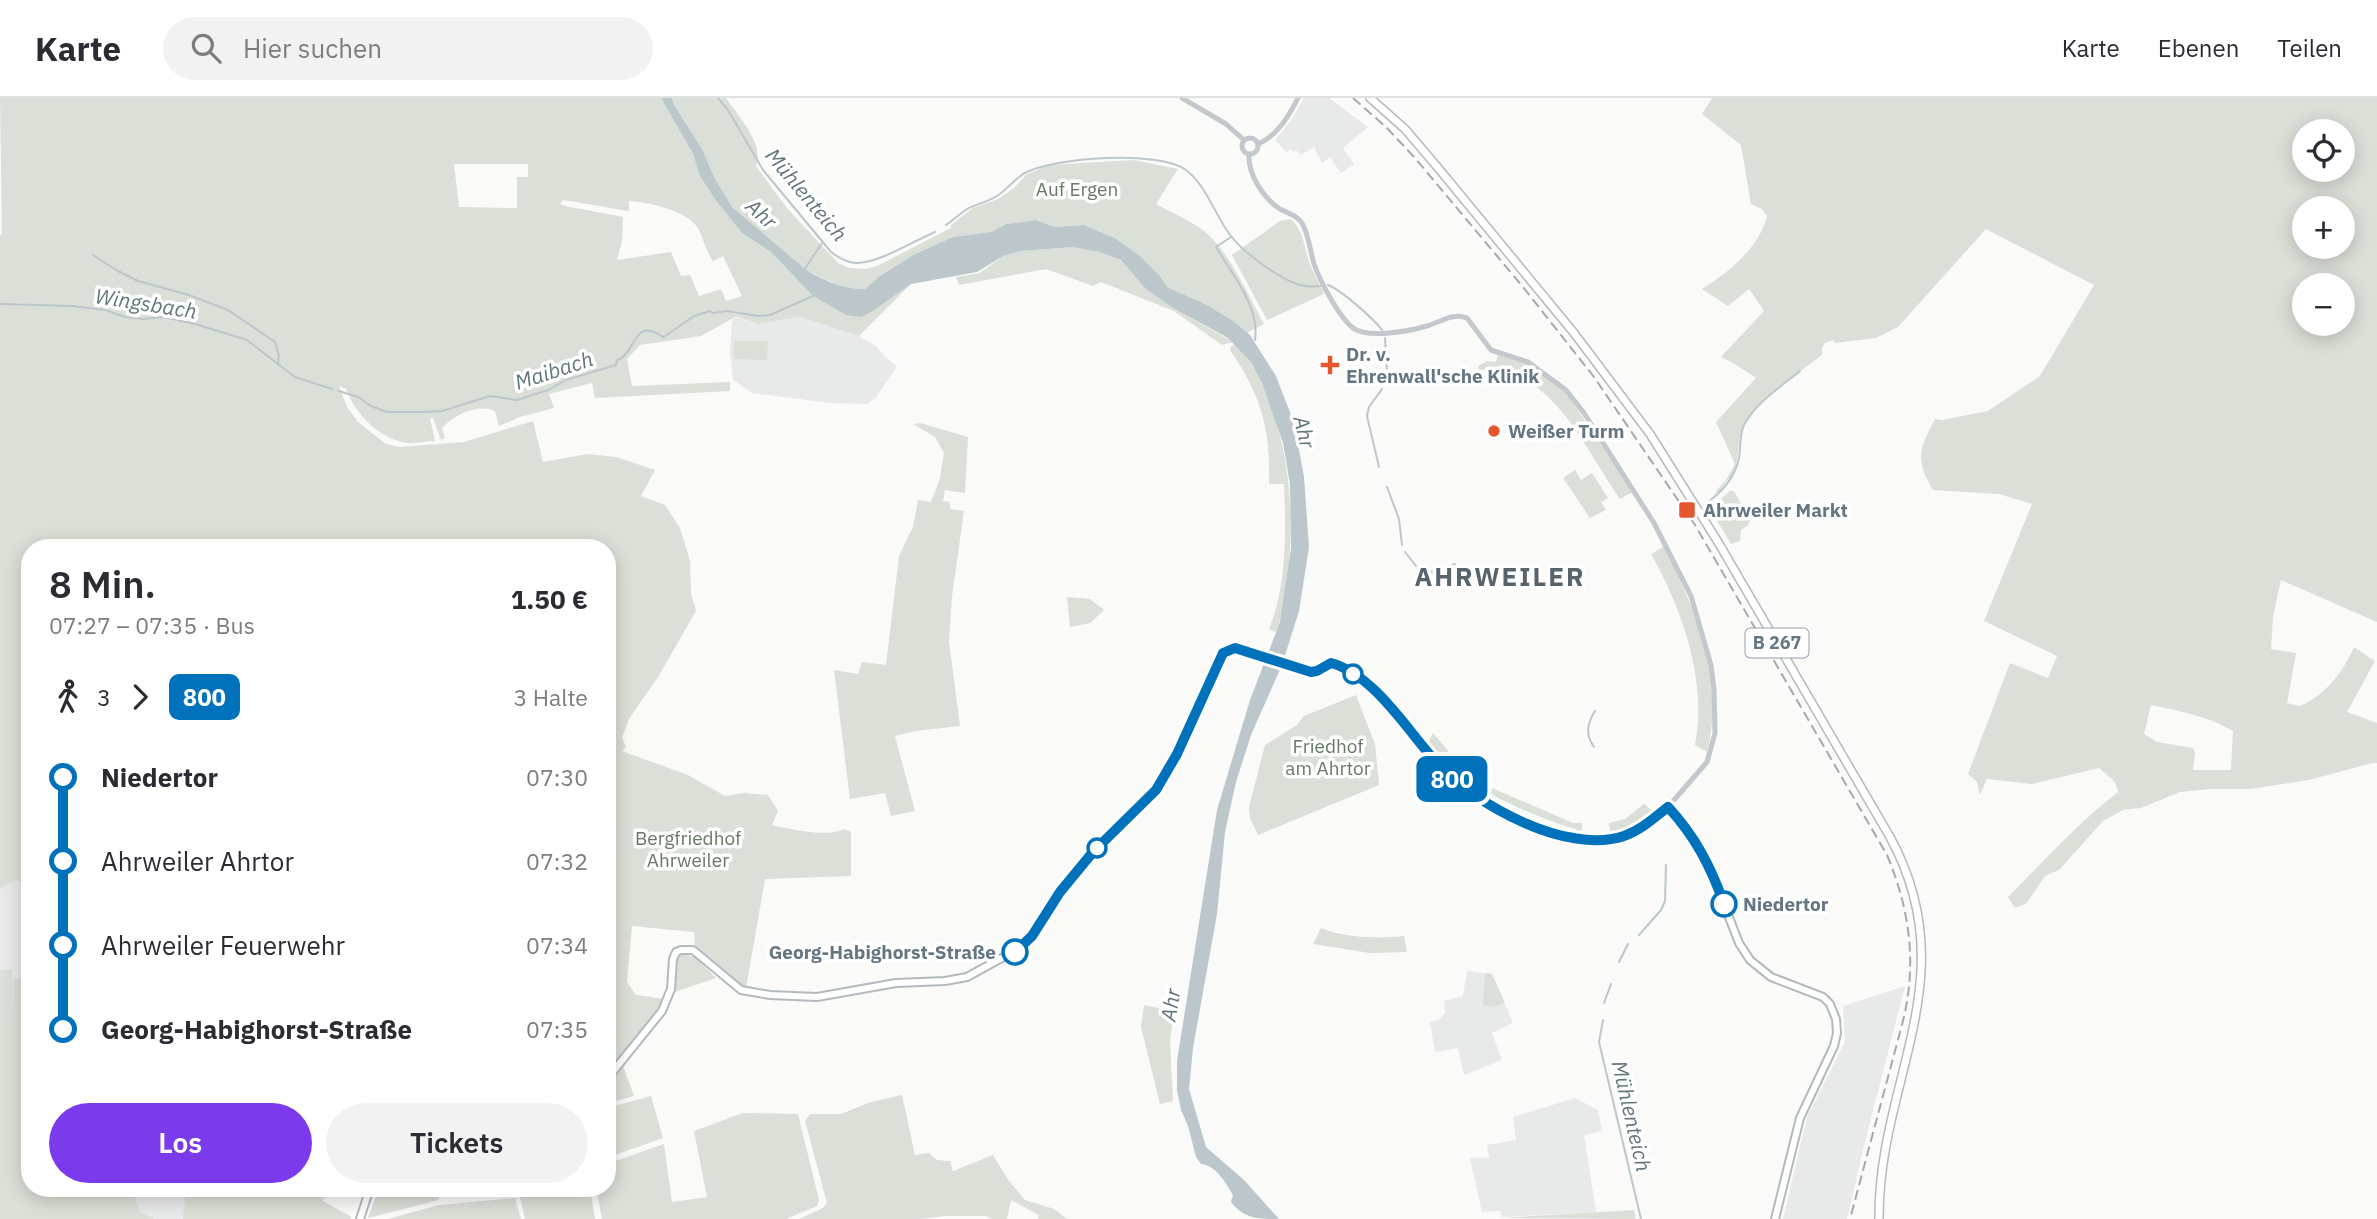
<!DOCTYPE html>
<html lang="de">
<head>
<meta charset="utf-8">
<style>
  :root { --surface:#fff; --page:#f2f2f3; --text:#2b2b33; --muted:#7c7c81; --line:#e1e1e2; --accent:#7c3aed }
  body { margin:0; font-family:"IBM Plex Sans",sans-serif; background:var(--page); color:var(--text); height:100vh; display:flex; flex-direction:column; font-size:26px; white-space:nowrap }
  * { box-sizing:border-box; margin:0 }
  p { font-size:23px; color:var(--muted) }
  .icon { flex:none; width:38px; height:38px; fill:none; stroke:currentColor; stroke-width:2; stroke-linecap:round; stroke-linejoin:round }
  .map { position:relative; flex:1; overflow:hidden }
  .details { position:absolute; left:21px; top:441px; width:595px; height:658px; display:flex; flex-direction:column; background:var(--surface); border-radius:28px; box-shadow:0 4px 18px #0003 }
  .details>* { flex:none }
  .badge { padding:0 14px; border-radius:10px; font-size:24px; line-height:46px }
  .controls { position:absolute; left:2292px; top:21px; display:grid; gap:14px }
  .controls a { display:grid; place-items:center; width:63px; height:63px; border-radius:50%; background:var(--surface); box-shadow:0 4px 18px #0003; font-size:35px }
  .map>.badge { position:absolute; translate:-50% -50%; box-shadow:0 0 0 4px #fff }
  .legs { display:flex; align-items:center; gap:10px; height:77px; padding:0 28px; font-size:23px }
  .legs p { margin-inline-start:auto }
  .summary { display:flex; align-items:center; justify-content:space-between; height:119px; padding:0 28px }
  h1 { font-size:38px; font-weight:600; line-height:52px }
  .button { display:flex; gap:14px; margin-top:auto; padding:14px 28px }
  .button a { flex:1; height:80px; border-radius:42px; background:var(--accent); color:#fff; font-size:28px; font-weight:600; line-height:80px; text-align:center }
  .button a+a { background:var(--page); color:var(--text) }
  ul { padding:0 28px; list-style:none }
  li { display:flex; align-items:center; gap:24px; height:84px; font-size:26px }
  li i { display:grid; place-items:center; width:10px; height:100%; margin:0 9px; background:currentColor }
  li i::after { content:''; width:18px; height:18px; margin:-9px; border:5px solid; border-radius:50%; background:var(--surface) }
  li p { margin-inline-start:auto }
  li:first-child i { background:linear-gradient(#0000 50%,currentColor 0) }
  li:last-child i { background:linear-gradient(currentColor 50%,#0000 0) }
  header { display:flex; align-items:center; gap:42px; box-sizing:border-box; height:98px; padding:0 35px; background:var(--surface); border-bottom:2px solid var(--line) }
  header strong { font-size:33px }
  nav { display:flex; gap:38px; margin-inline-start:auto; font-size:24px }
  .search { width:490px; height:63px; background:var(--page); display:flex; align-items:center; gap:18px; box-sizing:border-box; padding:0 24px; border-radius:38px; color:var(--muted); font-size:26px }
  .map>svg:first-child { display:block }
</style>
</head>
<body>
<header>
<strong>Karte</strong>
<div class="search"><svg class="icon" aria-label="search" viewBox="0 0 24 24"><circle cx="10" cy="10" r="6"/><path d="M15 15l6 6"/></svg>Hier suchen</div>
<nav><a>Karte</a><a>Ebenen</a><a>Teilen</a></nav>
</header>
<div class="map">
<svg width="2377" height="1121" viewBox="0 0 2377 1121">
  <rect width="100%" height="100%" fill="#fafaf8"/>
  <g fill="#e8e9e9">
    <path d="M1304,0H1329L1368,29L1343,50L1354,66L1341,75L1330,59L1322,65L1314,49L1301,57L1296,52L1294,54L1290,51L1287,55L1275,42L1292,21Z"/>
    <path d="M737,218L758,226L801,219L859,238L877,249L885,259L897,268L877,298L868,306L831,305L752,295L733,282L730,253L732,222Z"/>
    <path d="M30,738V1087L12,1084L11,871L0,872V752Z"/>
    <path d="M1467,873L1492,876L1513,925L1492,935L1502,962L1464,977L1458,950L1435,954L1430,924L1439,922L1445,915L1444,903L1463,898Z"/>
    <path d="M1905,888L1864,1048L1847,1121H1783L1807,1019L1845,944L1843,908Z"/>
    <path d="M1575,1000L1598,1012L1602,1033L1584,1037L1596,1114L1501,1119V1113L1482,1114L1470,1060H1489L1487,1047L1516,1042L1513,1019Z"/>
    <path d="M126,1090H335L317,1109L291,1121H155L140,1115Z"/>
  </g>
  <g fill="#dadfd7" fill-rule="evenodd">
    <path d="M0,0H661L693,56L700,78L742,135L771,154L813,198L862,219L873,213L911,186L859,238L801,219L758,226L737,218L701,238L640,247L627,261L632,288L730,284V293L595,300L592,285L549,296L554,310L520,319L499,328L495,313C477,305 454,317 442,330L445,340L441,342L433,320H430L435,343C426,343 416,346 407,345C380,341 355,316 346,291L339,288L347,309L358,324L386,346L399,349L464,344L533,323L543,364L588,356L616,359L655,372L641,398L665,407L680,430L690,463L691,495L696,513L658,579L629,621L622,640L626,649L622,653L688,677L725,698L744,695L768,697L778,713L772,727C790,731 827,740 844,731L851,734V778L765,781L746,890L729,879L695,848L694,834L632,828L627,884L636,897L664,901L644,933L624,954L610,975L607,974V450H30V787L15,782L0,791V137L2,136ZM454,66H528V79H517V110L459,109ZM563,102L629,113V103C648,104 690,113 699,132C704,143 706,153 713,163L723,158L742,198L726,203L721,191L699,198L690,177L681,178L671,154L617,162L622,143L623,119L565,108L560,106Z"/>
    <path d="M672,0H726C738,18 765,46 756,68L787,110L838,165L849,170L866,171L877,168L951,130V127L973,110L998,101L1014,90L1026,77L1048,67L1133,62L1178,71L1156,106C1172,115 1190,122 1204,133C1230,154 1248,197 1264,226L1247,235L1232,222L1205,206L1167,189L1160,178L1140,158L1115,140L1084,127L1054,129L1036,122L1006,126L991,134L953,139L913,157L880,178L865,191H847L809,174L732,109L714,79L702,51L673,5Z"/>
    <path d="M1712,0H2377V524L2281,482L2273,519L2271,551L2296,555L2287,605L2300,608C2326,597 2343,574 2354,549L2375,563L2347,614L2377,625V665H2372L2309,682L2250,691H2209L2180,694L2141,710L2123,712L2103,723L2059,772L2045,778L2026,806L2015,810L2008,799C2044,763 2078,725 2118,694L2115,684L2099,670L2032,686L1987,681L1980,697L1977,684L1968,676L2010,565L2048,580L2057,558L1984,523L2032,406L1999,396L1933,392C1915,362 1919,351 1935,321L1942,322L1988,313L2040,278L2094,187L1986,131L1898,229L1876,240L1835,245L1833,242L1825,245L1822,250V257C1799,275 1755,301 1743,327C1736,345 1740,364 1732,381L1729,380L1717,397L1716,393L1726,382L1735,366L1716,324L1756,280L1735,266L1721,259L1764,213L1749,191L1728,208L1702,191C1728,175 1760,149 1767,118L1762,111L1751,106L1741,47L1702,16ZM2305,33H2343V72H2305ZM2305,110H2343V149H2305ZM2305,187H2343V226H2305ZM2151,607C2180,613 2207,618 2233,633L2231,672H2193L2195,655L2193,650L2157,644L2144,636Z"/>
    <path d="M1291,121C1305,134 1304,152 1311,169C1315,178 1320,187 1324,196L1267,222L1232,157L1280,123Z"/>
    <path d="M1073,149L1099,154L1121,162L1146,191L1173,210L1233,244L1222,247L1174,213L1101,184L1093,188L1046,171L959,187L956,179L980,175L1003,158L1021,153Z"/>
    <path d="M734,243H768L767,262L734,261Z"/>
    <path d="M1235,246C1252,261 1260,280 1268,300C1290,357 1294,415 1288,476C1285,495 1284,516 1276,534L1269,531C1287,489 1286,432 1284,386H1269C1271,332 1261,297 1230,252L1231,248Z"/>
    <path d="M1498,257L1526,265L1565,293L1633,394L1620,401C1590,359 1560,288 1506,274C1497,271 1487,272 1479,272L1478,268L1487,263L1496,264Z"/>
    <path d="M920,325L968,339L965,395L945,392L943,403L950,404V411L964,413L952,498L949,544L960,628L916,633L895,638L915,713L891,718L885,695L850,701L834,572L858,576L862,564L886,567L899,458L913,429L918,402L931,404L940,380L944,355L935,339L913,326Z"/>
    <path d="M1575,372L1581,382L1592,375L1608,400L1601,404L1606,412L1590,420L1563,380Z"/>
    <path d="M1730,393H1734L1750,422L1748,427L1741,432L1740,443L1731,446L1710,411Z"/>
    <path d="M1663,449C1696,509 1726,585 1707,654L1695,647C1708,585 1682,510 1651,456Z"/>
    <path d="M1067,499L1090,501L1104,512L1090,525L1070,529Z"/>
    <path d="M1356,597L1375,646L1379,687L1258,737L1250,720L1249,709L1265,647L1297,627L1304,618Z"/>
    <path d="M1433,635L1460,667L1485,687L1486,693L1492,690L1573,725H1582V732H1579L1578,739L1575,738L1576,731C1554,726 1505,705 1486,693C1470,684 1458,670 1445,657L1439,662L1428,645Z"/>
    <path d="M1644,706L1655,715C1644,727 1627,734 1611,737L1609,725L1625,721Z"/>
    <path d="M1321,830C1346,840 1378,841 1404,838L1407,854L1370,855L1313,846Z"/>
    <path d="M24,833L30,835V1090H136L135,1102L140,1114L155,1121H0V872L12,871L13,930V881H22Z"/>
    <path d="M682,856L695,859L716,880L675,894L676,861Z"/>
    <path d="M1485,875L1492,876L1505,905L1491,909L1483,907Z"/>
    <path d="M1144,907L1174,913L1170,944L1173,1003L1160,1006L1141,929Z"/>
    <path d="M623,968L634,998L607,1005V986L615,980Z"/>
    <path d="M902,997L915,1057L929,1055L937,1062L950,1063L953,1073L993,1057L1009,1083L1025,1102L1054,1111L1067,1121H1038L1039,1117L1011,1102L1007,1121H992L986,1118H946L920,1121H799L823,1110L827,1105L805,1023L810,1016H841L871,1004Z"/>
    <path d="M651,998L663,1040L615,1057L607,1037V1010Z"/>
    <path d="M743,1015L798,1016L819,1102L817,1108L786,1121H602L596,1090H607V1066L664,1046L672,1104L707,1099L694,1033Z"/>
    <path d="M186,1090H320L323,1103L350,1118L351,1121H183Z"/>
    <path d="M379,1090H436L439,1102L368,1120Z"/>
    <path d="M540,1090H590L595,1121H525L520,1099Z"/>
    <path d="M515,1100L521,1121H388L439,1107Z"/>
    <path d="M1634,1112L1636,1121L1501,1120Z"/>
  </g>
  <path fill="#bbc7cb" d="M661,0H672L673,5L702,51L714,79L732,109L809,174C827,183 844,192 865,191L880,178L913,157L953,139L991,134L1006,126L1036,122L1054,129L1084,127L1115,140L1140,158L1160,178L1167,189L1205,206L1232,222L1250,237L1276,278L1291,317L1300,357L1304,379L1309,449L1299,513L1282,567L1251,637L1236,684L1225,734L1217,816L1193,950L1189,991L1206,1049L1244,1082L1279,1121C1259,1121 1244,1121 1231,1104L1233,1097C1225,1084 1217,1068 1201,1066L1196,1059L1188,1028L1181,1012L1177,992V963L1217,712L1250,602L1280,524L1291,450L1290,386L1283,345L1262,285L1251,264L1228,240L1173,210L1146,191L1121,162L1099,154L1073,149L1021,153L1003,158L977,174L911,186L873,213L862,219L846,217L813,198L771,154L742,135L715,101L700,78L693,56Z"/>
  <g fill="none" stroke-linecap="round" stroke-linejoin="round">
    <g stroke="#bbc7cb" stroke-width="2">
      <path d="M718,0L728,12L763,72L831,154C839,160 847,165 857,165C879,165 914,143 935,134"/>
      <path d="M946,127C953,122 960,116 967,111C977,106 987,104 997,98C1007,92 1015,80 1025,75C1054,59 1159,52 1186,72C1207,88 1215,118 1231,138C1244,155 1284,185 1305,188C1310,189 1316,188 1321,188"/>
      <path d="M1231,139L1216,149C1232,176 1260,209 1255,242"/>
      <path d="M93,157L116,172L138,183L189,197L228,212L275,244L279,258L278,266"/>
      <path d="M804,172L822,145"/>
      <path d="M1328,187C1341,192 1373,220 1382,232"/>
      <path d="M0,206L72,208L105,212L125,219L143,221L164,219L195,226L247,242L295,279L332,291"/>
      <path d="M1385,240L1387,274"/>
      <path d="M339,293L358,299L371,308L387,314H423L442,313L490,298L517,302L548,292L566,282L616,267L617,262C634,257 634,225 654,234C658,235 660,238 664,239L694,218L710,213L713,215L727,213L758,218L770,217L815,197"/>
      <path d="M1379,369L1367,318L1369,309L1382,291"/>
      <path d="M1387,389L1399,421L1402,447"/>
      <path d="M1708,404C1723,393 1735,379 1739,360C1741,349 1739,337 1744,327C1755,305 1782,288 1800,273"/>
      <path d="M1405,454L1416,468"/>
      <path d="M1424,473L1432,474L1455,466"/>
      <path d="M1594,649C1585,636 1587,626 1595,613"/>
      <path d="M1639,837L1661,812L1665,803L1666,767"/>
      <path d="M1619,864L1628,846"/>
      <path d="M1604,905L1611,886"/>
      <path d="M1603,922L1599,944L1641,1121"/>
    </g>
    <g stroke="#b3babf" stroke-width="10">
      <g id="secondary">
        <path d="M607,981L662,913L671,891L673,861L676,854L681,852H693L741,892L770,897L817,899L896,885L945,883L967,879L1020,850L1038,830L1060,794L1093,754L1156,692L1177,656L1223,555L1235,550L1304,573H1317L1331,565C1375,577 1408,634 1438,666C1475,707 1567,757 1624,738C1641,732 1654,720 1668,709L1687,731L1706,760L1739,845L1750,862L1771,879L1823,899L1830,906L1836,921L1837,935L1834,948L1800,1020L1775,1121"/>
        <path d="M360,1121L370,1090"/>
      </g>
    </g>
    <g stroke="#b5babe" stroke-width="10">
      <path id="primary" d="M1370,0L1405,31L1439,71L1574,235L1650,336L1718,444L1890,739C1967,880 1878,982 1879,1121"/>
    </g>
    <g stroke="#c3c8cc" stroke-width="5">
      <path d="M1182,0L1226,26L1244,42"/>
      <circle cx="1250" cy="48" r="8"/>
      <path d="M1258,46C1277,38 1289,18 1298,0"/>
      <path d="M1249,57C1248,76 1263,100 1280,111C1287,115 1297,117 1302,125C1309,137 1310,153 1314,166C1320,183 1339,219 1353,230C1368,241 1410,233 1427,228C1441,224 1453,214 1467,220L1491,252L1528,264L1566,292L1584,315L1654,425L1691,498L1711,567L1714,591L1715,635L1707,664L1668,709"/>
    </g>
    <use href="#secondary" stroke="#fff" stroke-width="6"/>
    <use href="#primary" stroke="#fff" stroke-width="7"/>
    <path stroke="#a2aab0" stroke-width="2" stroke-dasharray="10 5" stroke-linecap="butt" d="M1353,0L1386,29L1415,60L1523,189L1594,279L1695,427L1887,757C1910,812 1917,866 1903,923L1850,1121"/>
  </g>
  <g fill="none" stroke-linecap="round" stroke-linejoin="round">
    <g stroke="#fff" stroke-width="16">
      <path id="line-1" d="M1015,854L1032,838L1060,794L1093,754L1156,692L1177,656L1223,555L1235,550L1311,574L1317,573L1331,565C1375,577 1408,634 1438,666C1475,707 1567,757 1624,738C1641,732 1654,720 1668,709C1695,738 1711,769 1724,806"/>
    </g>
    <use href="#line-1" stroke="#0072bc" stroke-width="10"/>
  </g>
  <g fill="#e4572e" stroke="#fff" stroke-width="2.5">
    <path d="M1326.5 256.5h7v7h7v7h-7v7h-7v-7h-7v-7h7z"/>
    <circle cx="1494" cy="333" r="7"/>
    <rect x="1678" y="403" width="18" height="18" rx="3.5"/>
  </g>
  <g fill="#fff" stroke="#0072bc" stroke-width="3.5">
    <circle cx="1353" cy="576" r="9"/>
    <circle cx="1097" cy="750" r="9"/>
    <circle cx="1724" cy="806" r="12"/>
    <circle cx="1015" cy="854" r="12"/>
  </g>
  <g text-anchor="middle" stroke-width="7" stroke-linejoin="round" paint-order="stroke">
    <rect fill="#fff" stroke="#939fa8" stroke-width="2" x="1745.5" y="530.5" width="63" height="29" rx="5"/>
    <g font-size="18" font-weight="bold" fill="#657683">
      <text x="1777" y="551">B 267</text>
    </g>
    <g font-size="19" fill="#687a64" stroke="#fff">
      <text x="1077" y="98">Auf Ergen</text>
      <text x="1328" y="655">Friedhof<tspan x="1328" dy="22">am Ahrtor</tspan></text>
      <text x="688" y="747">Bergfriedhof<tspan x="688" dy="22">Ahrweiler</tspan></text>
    </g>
    <g font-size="19" font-weight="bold" fill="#657683" stroke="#fff" text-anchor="start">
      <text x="1346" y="263">Dr. v.<tspan x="1346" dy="22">Ehrenwall'sche Klinik</tspan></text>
      <text x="1508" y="340">Weißer Turm</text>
      <text x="1703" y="419">Ahrweiler Markt</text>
    </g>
    <g font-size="19" font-weight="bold" fill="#657683" stroke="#fff" text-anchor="start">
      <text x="1743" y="813">Niedertor</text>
      <text x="996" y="861" text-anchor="end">Georg-Habighorst-Straße</text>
    </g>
    <g font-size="21" font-style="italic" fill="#60757c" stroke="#fff">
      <text transform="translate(806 97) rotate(50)" y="7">Mühlenteich</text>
      <text transform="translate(761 116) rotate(42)" y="7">Ahr</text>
      <text transform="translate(146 206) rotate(9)" y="7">Wingsbach</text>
      <text transform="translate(554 273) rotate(-18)" y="7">Maibach</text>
      <text transform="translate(1304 334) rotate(76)" y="7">Ahr</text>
      <text transform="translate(1171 907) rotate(-81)" y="7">Ahr</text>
      <text transform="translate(1631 1018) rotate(77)" y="7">Mühlenteich</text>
    </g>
    <g font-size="26" font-weight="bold" letter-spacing="2" fill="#57646e" stroke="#fff">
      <text x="1500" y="488">AHRWEILER</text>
    </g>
  </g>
</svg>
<div class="controls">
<a><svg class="icon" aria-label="locate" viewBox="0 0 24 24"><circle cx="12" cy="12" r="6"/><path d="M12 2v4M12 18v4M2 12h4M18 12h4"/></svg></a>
<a>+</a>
<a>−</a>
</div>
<b class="badge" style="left:1452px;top:681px;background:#0072bc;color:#fff">800</b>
<section class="details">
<div class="summary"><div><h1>8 Min.</h1><p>07:27 – 07:35 · Bus</p></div><b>1.50 €</b></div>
<div class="legs"><svg class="icon" aria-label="walk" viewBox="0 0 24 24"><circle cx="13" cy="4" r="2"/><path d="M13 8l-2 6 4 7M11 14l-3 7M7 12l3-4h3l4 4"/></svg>3<svg class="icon" aria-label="forward" viewBox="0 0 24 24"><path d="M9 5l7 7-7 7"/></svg><b class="badge" style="background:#0072bc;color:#fff">800</b><p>3 Halte</p></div>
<ul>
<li><i style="color:#0072bc"></i><b>Niedertor</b><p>07:30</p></li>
<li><i style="color:#0072bc"></i><span>Ahrweiler Ahrtor</span><p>07:32</p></li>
<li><i style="color:#0072bc"></i><span>Ahrweiler Feuerwehr</span><p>07:34</p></li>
<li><i style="color:#0072bc"></i><b>Georg-Habighorst-Straße</b><p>07:35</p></li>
</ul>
<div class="button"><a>Los</a><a>Tickets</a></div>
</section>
</div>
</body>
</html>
